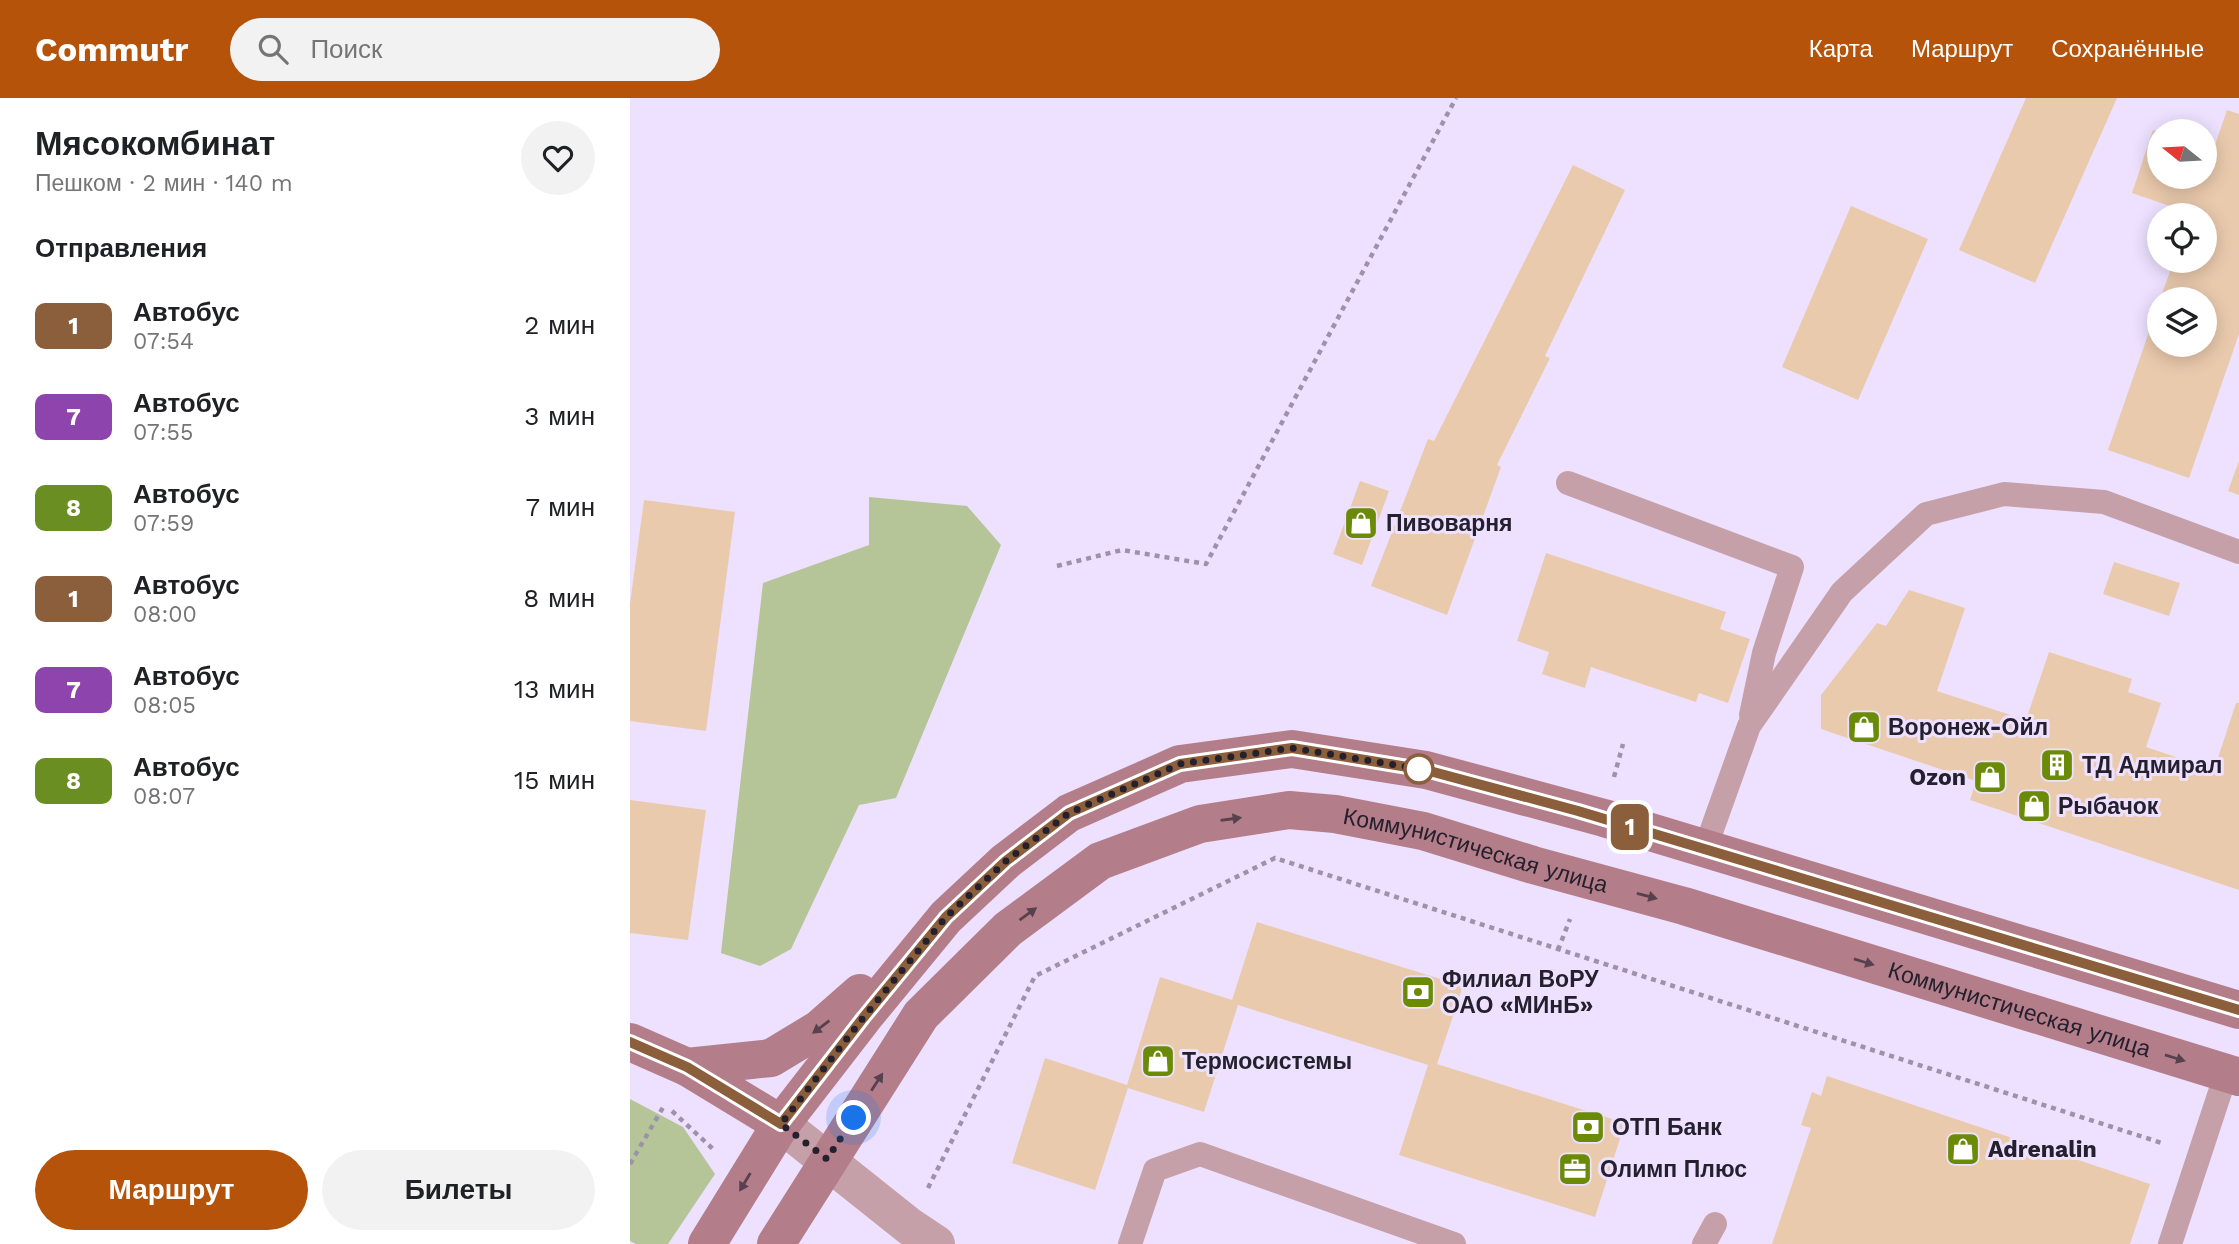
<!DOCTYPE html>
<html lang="ru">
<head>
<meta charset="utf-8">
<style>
  :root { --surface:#fff; --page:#f2f2f2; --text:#202124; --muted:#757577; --accent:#b45309 }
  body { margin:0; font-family:"Work Sans",sans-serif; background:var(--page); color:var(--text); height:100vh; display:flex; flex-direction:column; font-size:26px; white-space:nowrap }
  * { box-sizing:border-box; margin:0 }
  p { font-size:23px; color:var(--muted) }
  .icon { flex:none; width:38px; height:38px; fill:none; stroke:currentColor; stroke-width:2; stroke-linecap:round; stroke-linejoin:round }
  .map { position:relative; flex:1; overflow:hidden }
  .panel { display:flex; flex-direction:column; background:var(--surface); width:630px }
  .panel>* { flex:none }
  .badge { padding:0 14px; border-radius:10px; font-size:24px; line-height:46px }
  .needle { width:46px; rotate:288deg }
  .tools { position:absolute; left:1517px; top:21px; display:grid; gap:14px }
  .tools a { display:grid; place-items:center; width:70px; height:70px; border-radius:50%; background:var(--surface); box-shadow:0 4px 18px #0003; font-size:35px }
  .you { position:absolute; width:35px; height:35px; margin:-18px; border:5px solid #fff; border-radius:50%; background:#1a73e8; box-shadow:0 0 0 10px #1a73e833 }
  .map>.badge { position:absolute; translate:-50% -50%; box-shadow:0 0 0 4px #fff }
  h2 { padding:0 35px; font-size:26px; line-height:63px }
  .round { display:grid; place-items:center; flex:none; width:74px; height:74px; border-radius:37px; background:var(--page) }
  .summary { display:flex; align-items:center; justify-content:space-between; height:119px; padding:0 35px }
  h1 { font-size:33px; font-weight:700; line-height:52px }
  .action { display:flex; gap:14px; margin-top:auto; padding:14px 35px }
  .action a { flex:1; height:80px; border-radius:42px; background:var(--accent); color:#fff; font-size:28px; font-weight:700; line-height:80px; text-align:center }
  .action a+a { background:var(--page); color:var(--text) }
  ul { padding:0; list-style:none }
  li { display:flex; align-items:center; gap:21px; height:91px; padding:0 35px }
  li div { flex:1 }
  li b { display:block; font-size:26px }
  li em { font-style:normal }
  li .badge { min-width:77px; font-weight:700; text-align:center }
  header { display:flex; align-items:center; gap:42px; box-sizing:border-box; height:98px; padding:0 35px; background:var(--accent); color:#fff }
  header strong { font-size:33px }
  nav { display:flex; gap:38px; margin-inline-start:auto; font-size:24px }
  .search { width:490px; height:63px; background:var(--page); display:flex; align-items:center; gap:18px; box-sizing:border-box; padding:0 24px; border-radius:38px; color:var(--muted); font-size:26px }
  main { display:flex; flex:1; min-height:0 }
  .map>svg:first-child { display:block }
</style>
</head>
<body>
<header>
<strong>Commutr</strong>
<div class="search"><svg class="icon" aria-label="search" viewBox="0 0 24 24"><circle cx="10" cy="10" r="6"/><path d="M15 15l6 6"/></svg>Поиск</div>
<nav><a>Карта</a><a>Маршрут</a><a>Сохранённые</a></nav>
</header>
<main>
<section class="panel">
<div class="summary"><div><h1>Мясокомбинат</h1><p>Пешком · 2 мин · 140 m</p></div><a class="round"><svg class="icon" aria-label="heart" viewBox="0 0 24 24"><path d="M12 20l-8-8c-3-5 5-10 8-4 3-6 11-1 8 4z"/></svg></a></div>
<h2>Отправления</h2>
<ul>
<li><span class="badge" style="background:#8b5e3c;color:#fff">1</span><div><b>Автобус</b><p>07:54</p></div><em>2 мин</em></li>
<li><span class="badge" style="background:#8e44ad;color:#fff">7</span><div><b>Автобус</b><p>07:55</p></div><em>3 мин</em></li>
<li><span class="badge" style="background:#6b8e23;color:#fff">8</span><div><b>Автобус</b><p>07:59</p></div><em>7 мин</em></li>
<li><span class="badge" style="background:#8b5e3c;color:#fff">1</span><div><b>Автобус</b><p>08:00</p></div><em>8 мин</em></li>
<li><span class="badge" style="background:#8e44ad;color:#fff">7</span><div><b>Автобус</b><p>08:05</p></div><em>13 мин</em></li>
<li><span class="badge" style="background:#6b8e23;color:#fff">8</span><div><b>Автобус</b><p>08:07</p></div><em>15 мин</em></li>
</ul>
<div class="action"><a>Маршрут</a><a>Билеты</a></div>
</section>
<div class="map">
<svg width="1609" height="1146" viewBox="0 0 1609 1146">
  <rect width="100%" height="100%" fill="#ede1ff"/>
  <g fill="#b5c598">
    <path d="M239,399L337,408L371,447L266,700L229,707L161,851L130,868L91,855L133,485L239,447Z"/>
    <path d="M0,1001L53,1029L85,1076L38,1146H6L0,1143Z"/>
  </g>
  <g fill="#eacaad">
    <path d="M1396,0H1487L1405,185L1329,152Z"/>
    <path d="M1597,12L1609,16V236L1559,380L1478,352L1529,205L1530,247H1575V201H1530L1544,163H1575V117H1559L1560,115L1502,95L1523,32L1530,35V79H1575V50L1583,53Z"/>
    <path d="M943,67L995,92L915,258L920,260L867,367L871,369L817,517L741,488L798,341L804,343Z"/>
    <path d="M1221,108L1298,141L1228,302L1152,269Z"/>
    <path d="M1609,363V397L1598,393Z"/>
    <path d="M730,383L759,393L732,467L703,456Z"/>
    <path d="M14,402L105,414L76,633L0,623V506Z"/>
    <path d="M916,455L1096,514L1090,531L1120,541L1098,605L1069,595L1066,604L961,569L955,590L912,576L919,554L887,543Z"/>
    <path d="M1484,464L1550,485L1539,518L1473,496Z"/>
    <path d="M1279,492L1335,510L1307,593L1396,622L1419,554L1502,581L1498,594L1531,605L1516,649L1584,672L1606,605H1609V792L1340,702L1346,683L1191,631V597L1247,525L1256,528Z"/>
    <path d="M0,702L76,712L58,842L0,835Z"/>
    <path d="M627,824L833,888L807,966L995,1025L965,1119L769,1057L798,967L608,907L574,1014L498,990L465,1092L382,1065L415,960L497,987L530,879L602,902Z"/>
    <path d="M1197,978L1520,1086L1500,1146H1142L1181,1030L1171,1027L1182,994L1191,998Z"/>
  </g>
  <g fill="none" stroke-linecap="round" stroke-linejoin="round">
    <g stroke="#9c93aa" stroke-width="4.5" stroke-dasharray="5 5" stroke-linecap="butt">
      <path d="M427,468L492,452L576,466L826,0"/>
      <path d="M984,679L993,646"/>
      <path d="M928,852L940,821"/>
      <path d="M42,1013L84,1052"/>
      <path d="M0,1066L35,1006"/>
      <path d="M298,1090L405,878L645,760L1535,1046"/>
    </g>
    <g stroke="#c6a0a8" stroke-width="24">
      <path d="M938,385L1162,469L1134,555L1121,617"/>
      <path d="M1075,751L1119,628L1212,494L1296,416L1374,396L1474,404L1609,454"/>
      <path d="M500,1146L525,1072L570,1056L824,1146"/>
      <path d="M1074,1146L1085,1126"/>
      <path d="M1540,1146L1596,976"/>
    </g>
    <path stroke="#c6a0a8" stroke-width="38" d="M151,1026L279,1128L306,1146"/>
    <g stroke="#b47d8a" stroke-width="38">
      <path d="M0,944L57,969L151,1026"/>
      <path d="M57,969L141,960L189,931L230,895"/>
      <path d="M77,1146L151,1026L233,920L316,819L376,763L439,715L550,666L662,651L796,672L974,720L1609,912"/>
      <path id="s1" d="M146,1146L291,917L378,831L470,763L570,726L659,712L705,716L793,733L903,767L1054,808L1609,979"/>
    </g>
  </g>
  <defs><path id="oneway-solid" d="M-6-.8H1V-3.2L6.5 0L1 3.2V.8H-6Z" transform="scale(1.75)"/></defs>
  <g fill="#57414e">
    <use href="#oneway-solid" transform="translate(601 721) rotate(-8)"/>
    <use href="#oneway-solid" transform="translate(1017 798) rotate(15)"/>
    <use href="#oneway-solid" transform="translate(398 816) rotate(-36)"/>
    <use href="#oneway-solid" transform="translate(1234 864) rotate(17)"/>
    <use href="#oneway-solid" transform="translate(191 929) rotate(143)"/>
    <use href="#oneway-solid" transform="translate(1545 960) rotate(17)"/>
    <use href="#oneway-solid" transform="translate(247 984) rotate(-57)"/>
    <use href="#oneway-solid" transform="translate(115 1084) rotate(121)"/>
  </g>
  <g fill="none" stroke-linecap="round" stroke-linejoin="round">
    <g stroke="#fff" stroke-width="16">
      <path id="line" d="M0,944L57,969L151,1026L233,920L316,819L376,763L439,715L550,666L662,650L796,672L948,713L1609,912"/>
    </g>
    <use href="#line" stroke="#8b5e3c" stroke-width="10"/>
    <path stroke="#25202d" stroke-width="7" stroke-dasharray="0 12.6" d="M224,1020L197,1061L151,1026L233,920L316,819L376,763L439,715L550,666L662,650L796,672L789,671"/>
  </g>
  <defs>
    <g id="shop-square" transform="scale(1.75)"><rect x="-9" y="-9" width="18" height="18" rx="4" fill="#6b8a08" stroke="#ede1ff"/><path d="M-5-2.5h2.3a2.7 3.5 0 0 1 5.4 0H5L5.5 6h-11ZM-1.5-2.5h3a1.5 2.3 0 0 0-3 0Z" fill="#fff"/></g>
    <g id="building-square" transform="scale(1.75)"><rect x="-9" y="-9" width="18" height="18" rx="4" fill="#6b8a08" stroke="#ede1ff"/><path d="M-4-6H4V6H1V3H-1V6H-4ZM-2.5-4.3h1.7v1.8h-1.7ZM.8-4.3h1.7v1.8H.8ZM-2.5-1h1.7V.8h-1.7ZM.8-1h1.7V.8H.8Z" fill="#fff"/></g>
    <g id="bank-square" transform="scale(1.75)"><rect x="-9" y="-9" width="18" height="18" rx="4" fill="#6b8a08" stroke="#ede1ff"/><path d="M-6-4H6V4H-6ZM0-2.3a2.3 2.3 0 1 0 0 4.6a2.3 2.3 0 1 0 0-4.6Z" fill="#fff"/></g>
    <g id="office-square" transform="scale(1.75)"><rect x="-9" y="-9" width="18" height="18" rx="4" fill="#6b8a08" stroke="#ede1ff"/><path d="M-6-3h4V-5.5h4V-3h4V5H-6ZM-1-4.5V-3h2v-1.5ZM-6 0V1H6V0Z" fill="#fff"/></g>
  </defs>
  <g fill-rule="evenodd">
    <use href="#shop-square" x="731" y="425"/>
    <use href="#shop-square" x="1234" y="629"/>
    <use href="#building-square" x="1427" y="667"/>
    <use href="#shop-square" x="1360" y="679"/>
    <use href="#shop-square" x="1404" y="708"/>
    <use href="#bank-square" x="788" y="894"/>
    <use href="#shop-square" x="528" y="963"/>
    <use href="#bank-square" x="958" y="1029"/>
    <use href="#shop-square" x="1333" y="1051"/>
    <use href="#office-square" x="945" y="1071"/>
  </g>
  <circle fill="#fff" stroke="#8b5e3c" stroke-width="3.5" cx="789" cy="671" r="14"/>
  <g text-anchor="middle" stroke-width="6" stroke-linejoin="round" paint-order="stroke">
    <g font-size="23" font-weight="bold" fill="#25202d" stroke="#ede1ff" text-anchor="start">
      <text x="756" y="433">Пивоварня</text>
      <text x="1258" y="637">Воронеж-Ойл</text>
      <text x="1452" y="675">ТД Адмирал</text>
      <text x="1336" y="687" text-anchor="end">Ozon</text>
      <text x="1428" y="716">Рыбачок</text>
      <text x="812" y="889">Филиал ВоРУ<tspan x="812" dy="26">ОАО «МИнБ»</tspan></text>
      <text x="552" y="971">Термосистемы</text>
      <text x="982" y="1037">ОТП Банк</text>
      <text x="1358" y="1059">Adrenalin</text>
      <text x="970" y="1079">Олимп Плюс</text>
    </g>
    <g font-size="23" fill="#25202d" stroke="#ede1ff">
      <text dy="8" stroke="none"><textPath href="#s1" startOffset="896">Коммунистическая улица</textPath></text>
      <text dy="8" stroke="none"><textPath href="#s1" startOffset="1463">Коммунистическая улица</textPath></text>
    </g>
  </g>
</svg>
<div class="tools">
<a><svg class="needle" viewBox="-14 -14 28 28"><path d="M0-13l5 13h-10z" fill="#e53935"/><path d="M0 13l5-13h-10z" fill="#757577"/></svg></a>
<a><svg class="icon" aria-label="locate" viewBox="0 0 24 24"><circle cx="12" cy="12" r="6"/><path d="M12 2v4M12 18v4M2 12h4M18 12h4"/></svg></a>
<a><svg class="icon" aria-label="layers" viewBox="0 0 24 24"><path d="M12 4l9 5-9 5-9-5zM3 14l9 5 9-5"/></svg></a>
</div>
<div class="you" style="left:224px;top:1020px"></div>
<b class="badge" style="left:1000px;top:729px;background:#8b5e3c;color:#fff">1</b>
</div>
</main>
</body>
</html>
